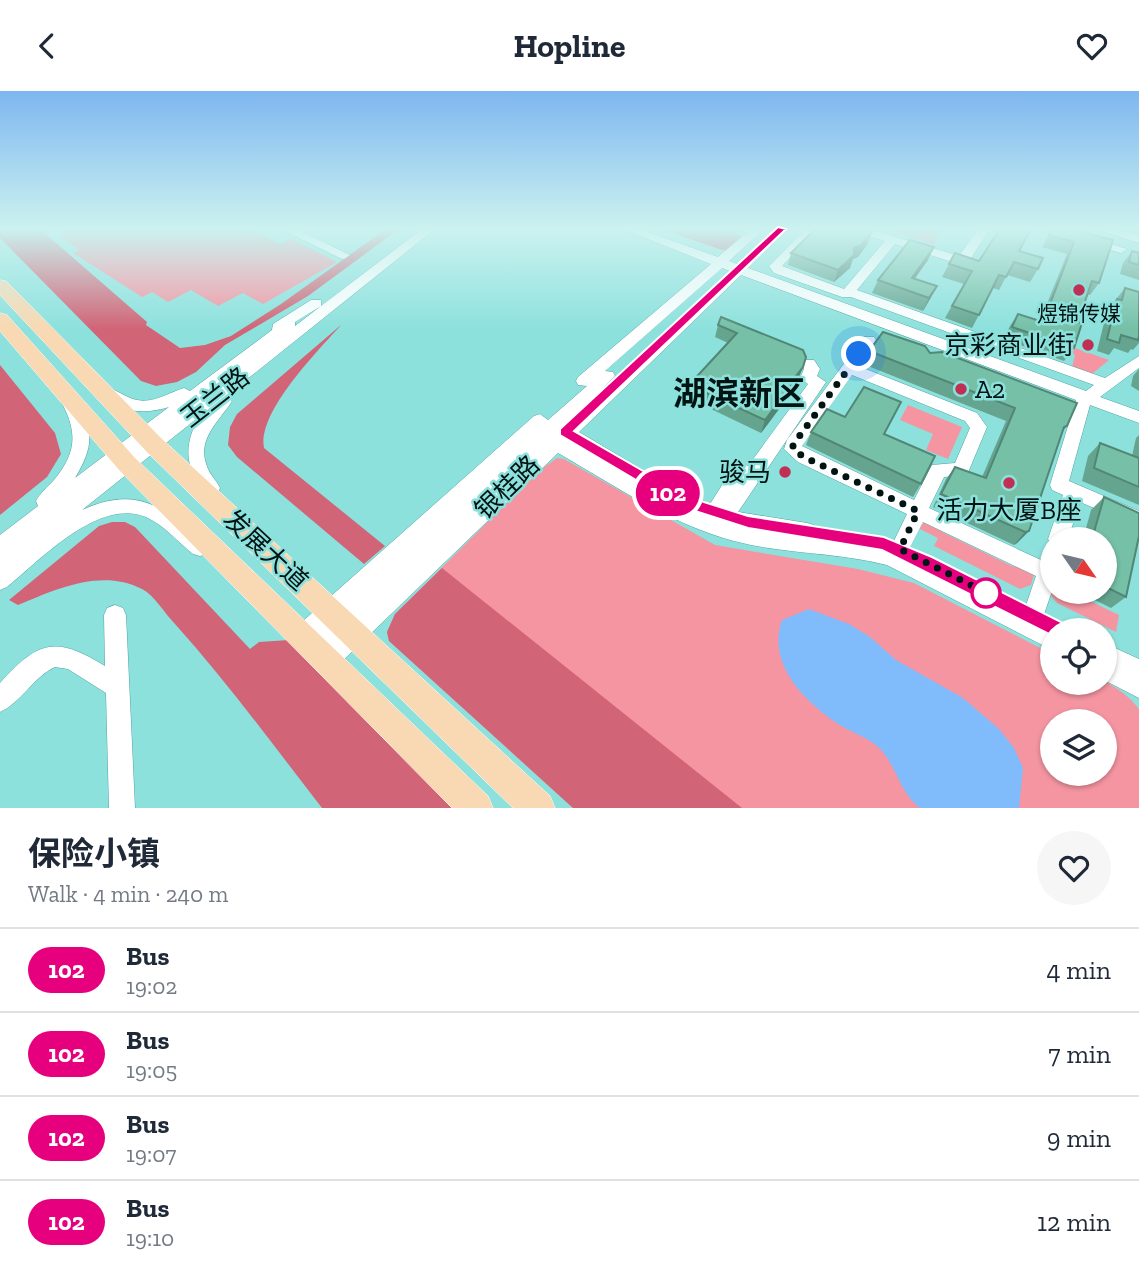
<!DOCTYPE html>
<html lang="en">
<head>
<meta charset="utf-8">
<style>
  :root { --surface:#fff; --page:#f6f6f7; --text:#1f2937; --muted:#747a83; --line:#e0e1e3 }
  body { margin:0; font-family:"Zilla Slab","Noto Sans SC",serif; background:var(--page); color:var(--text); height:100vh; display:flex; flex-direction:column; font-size:26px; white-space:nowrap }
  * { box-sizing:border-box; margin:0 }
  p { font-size:23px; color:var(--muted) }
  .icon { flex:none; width:38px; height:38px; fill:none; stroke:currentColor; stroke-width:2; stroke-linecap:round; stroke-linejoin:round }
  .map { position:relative; height:717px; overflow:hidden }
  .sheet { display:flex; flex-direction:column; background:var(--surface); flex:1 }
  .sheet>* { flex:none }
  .badge { padding:0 14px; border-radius:23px; font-size:24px; line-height:46px }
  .needle { width:46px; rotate:124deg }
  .tools { position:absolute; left:1040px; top:436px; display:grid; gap:14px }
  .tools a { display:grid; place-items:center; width:77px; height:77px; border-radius:50%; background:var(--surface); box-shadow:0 2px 5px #0004; font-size:35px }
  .you { position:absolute; width:35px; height:35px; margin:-18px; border:5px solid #fff; border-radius:50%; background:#1a73e8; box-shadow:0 0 0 10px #1a73e833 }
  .map>.badge { position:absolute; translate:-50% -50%; box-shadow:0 0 0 4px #fff }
  .round { display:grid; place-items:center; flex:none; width:74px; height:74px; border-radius:37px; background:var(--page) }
  .head { display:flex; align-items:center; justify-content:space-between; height:119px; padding:0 28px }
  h1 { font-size:33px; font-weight:700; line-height:52px }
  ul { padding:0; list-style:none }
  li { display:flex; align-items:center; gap:21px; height:84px; padding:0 28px; border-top:2px solid var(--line) }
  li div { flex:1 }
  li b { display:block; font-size:26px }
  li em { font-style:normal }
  li .badge { min-width:77px; font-weight:700; text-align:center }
  header { display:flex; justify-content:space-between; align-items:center; height:91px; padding:0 28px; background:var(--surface); font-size:32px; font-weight:700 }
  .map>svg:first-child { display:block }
</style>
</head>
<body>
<header><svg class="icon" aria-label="back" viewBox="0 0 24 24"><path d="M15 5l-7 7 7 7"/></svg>Hopline<svg class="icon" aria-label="heart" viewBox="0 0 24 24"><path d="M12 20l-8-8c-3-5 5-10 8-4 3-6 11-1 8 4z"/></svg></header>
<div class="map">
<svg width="1139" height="717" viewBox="0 0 1139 717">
  <rect width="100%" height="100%" fill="#8de1dd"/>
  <g fill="#f595a2" fill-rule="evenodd">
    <path d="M64,138H248L280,153L291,148L337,171L263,213L243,202L218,215L191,199L168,211L152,201L142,206L73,162L79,159L61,146Z"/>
    <path d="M897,138H943L934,151L938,152L933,153L894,141Z"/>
    <path d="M1069,255L1109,269L1092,283L1072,276L1075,264L1067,261Z"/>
    <path d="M908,314L962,336L948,368L926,359L933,343L900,329Z"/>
    <path d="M557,367L564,368L715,454L858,478L914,492L1052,563V592L1104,590C1118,597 1130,606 1139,618V717H573L389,550L387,541L395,523L540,379ZM1052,630H1104V682H1052Z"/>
    <path d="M925,431L943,436L942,441L1014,476L1017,470L1035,479L1031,494L1020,498L934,455L938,447L918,437Z"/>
    <path d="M1052,500L1071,501L1119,524L1116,541L1057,512L1050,503Z"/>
  </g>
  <g fill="#d16477">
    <path d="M0,138H40L147,231L146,234L180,257L205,254L231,245L281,213L386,138H399L308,205L225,254L196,281L177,291L156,295L141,290L0,147Z"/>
    <path d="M661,138H709L745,146L729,159H722Z"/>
    <path d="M341,234C318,260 257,321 264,357L385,455L364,473L237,366L228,354L230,336L237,323Z"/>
    <path d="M0,274L55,342L61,363L47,386L0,424Z"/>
    <path d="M112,431H125L135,436L250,558L259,551L289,549L454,717H322C274,655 227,591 175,533C165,523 154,504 142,498C102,477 56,498 18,514L9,509L99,435Z"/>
    <path d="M442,477L742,717H573L389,550L387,541L395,523Z"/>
  </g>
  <path fill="#80bbfb" d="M809,518L849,533L870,546L896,569L963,607L999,638L1014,657L1023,677L1019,717H920C899,702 896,671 877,655C865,645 848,640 835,631C802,608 767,572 782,529Z"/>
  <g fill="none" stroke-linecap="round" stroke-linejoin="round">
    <g stroke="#4fa4a0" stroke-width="1">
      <g id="minor">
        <path d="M281,138H296L350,164L344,168L340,167Z"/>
        <path d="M422,138H435L226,305L232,310C218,332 195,349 208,378C211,385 217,390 220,397L218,402L211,404L204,402C185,375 183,354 200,325L82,419C139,393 164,418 207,451L210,457L207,463L200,465L193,463C178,451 164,434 146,426C99,406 40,469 7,496L0,499V444L38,415L36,410C40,402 48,396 54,389C76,362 78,343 62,312L64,308H76C94,340 94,355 75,387L169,316C147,323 118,323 102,303L104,299L110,297C117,300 123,304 130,307C151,315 165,303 184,297L190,300L272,239L273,233L311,209H321V215ZM321,215L295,235V231Z"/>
        <path d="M623,138H639L718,166L751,138H764L729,170L737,173L775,138H788L748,177L1086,300L1094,294L851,206H842L774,182L769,175L806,138H818L782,175L844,198L885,150L854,141L852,138H869L959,165L978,138H990L967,173L962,174L895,153L857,199L1105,287L1139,265V277L1100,306L1139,320V332L1090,314L1069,390L1139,420V436L1080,411L1068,448H1052V454L1048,448L1063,404L1052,399L1050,394L1076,309L741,184L579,341L666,393L710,413L735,374L741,372L748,375L808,293L800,287L804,278L801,273L804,269H814L820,278L817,285L826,291L738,421L807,432L814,434L817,440L814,445L862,450L890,458L907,423L798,371L784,358L787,349L864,246H874L876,249L858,275L977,322L987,336L967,384L944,386L929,417L1041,469L1045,461L1052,458V500L1041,532L1055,539H1052V559L887,474C837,461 782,463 734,450C670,433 614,394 558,362L334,578L326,581L318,578L315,570L317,564L312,566L304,563L301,555L294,552L291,545L294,538L534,325L540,323L548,329L587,295L578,294L576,290L578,286L711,173ZM722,177L730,180L598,302L615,285L613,281L605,280ZM852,284L965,330L970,337L955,372L932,374L914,409L802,355ZM923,431L1036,485L1023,523L906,464Z"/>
        <path d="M1042,138H1060L1127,158L1121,162Z"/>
        <path d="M1096,138H1114L1139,144V152Z"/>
        <path d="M115,514L123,517L126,524L135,717H109L106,602L68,578L55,576C33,586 21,612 0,621V592C39,549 56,545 105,575L104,524L107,517Z"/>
        <path d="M1104,552L1139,568V607L1104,589Z"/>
      </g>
    </g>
    <g stroke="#fff" stroke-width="1">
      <g id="major">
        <path d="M0,189L6,190L162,348L550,705L555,717H513L146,360L0,204Z"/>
        <path d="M0,222L7,224L136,368L488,705L493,717H452L120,380L0,240Z"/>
      </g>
    </g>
    <use href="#minor" fill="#fff" fill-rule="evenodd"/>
    <use href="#major" fill="#f8d9b3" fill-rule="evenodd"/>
  </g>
  <g fill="#65a590">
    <path d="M709,138H744L743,139L739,138L735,144Z"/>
    <path d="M1052,138H1070L1099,192L1090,204L1087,203L1078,231L1074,257L1064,270L1004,248L1010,235L1018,223L1040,230L1067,163L1042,156Z"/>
    <path d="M867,154L858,166L853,168L850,177L834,191L788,174L791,162Z"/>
    <path d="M1019,160L1038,178L1030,191L1007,184L999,199L993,197L972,237L945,227L964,193L942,186L949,173L979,170Z"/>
    <path d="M1132,160L1139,162V189L1120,183L1123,172Z"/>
    <path d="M928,169L914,188L937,195L923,220L872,202L878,189Z"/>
    <path d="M1125,197L1139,201V252L1133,259L1131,258L1128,262L1114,257L1109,264L1097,260L1107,220Z"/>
    <path d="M721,226L803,276L794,298L761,342L686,306L689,294L728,252L715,246L718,234Z"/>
    <path d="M869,260L930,262L1067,335L1062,341L1029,440L1017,452L1014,454L933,416L946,388L955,376L982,386L1006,330L863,273Z"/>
    <path d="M1139,278V300L1131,295L1133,285Z"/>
    <path d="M811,341L884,343L921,393L913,406L806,354Z"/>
    <path d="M1139,344V414L1082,390L1088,365L1100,352L1132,365L1136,347Z"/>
    <path d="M1104,406L1126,506L1111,517L1077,500H1104V448H1083L1091,419Z"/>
  </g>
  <g fill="#528675">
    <path d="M872,141L867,154L858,166L853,168L850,177L834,191L838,179L854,157Z"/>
    <path d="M934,156L928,169L906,200L912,187Z"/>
    <path d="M937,195L930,208L923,220L929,207Z"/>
    <path d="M803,276L794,298L761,342L765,329L796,285Z"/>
    <path d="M1029,440L1017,452L1014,454L1025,441Z"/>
  </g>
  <g fill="#75c0a7" stroke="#528675" stroke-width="2">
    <path d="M815,138H866L872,141L862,153L854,157V164L838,179L791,162Z"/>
    <path d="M1000,138H1031L1019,160L1043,167L1038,178L1014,171L1006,186L999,184L979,224L952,215L972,180L949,173L955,162L979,170Z"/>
    <path d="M1053,138H1070L1113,149L1099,192L1092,190L1078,231L1082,232L1074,257L1012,236L1018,223L1043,231L1074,151L1049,144Z"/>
    <path d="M910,149L934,156L912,187L937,195L929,207L878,189Z"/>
    <path d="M1132,160L1139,162V174L1129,171Z"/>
    <path d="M1125,197L1139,201V245L1138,249L1121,244L1119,252L1107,248L1117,208L1122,209Z"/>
    <path d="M721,226L803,259L806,266L803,276L796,285L798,286L765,329L689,294L737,242L718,234Z"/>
    <path d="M883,241L925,255L930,262L942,261L1077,312L1067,335L1064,336L1029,440L1025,441L941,403L955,376L986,387L1015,317L869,260Z"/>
    <path d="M864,296L901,311L884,343L935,365L921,393L811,341L827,318L845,326Z"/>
    <path d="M1100,352L1139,367V396L1094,377Z"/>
    <path d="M1104,406L1139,422V445L1126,506L1104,495V448H1092Z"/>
  </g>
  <linearGradient id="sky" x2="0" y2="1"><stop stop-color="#7eb7f0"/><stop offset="0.58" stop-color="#ccf2f0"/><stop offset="1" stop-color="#ccf2f0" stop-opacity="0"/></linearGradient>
  <rect width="1139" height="238" fill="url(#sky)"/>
  <path fill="#e6007e" stroke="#fff" stroke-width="2" d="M778,136L786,138L574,340L680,401L704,411L748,425L884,446L932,466L1065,533L1067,539L1065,545L1059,547L1053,545L882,459L748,437L695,420L670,409L560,344V338Z"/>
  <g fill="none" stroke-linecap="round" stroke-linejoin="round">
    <path stroke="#001413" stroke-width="7" stroke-dasharray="0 12.6" d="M859,263L793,354V358L804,366L918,420L900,458L990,504L986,502"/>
  </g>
  <g fill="#c03054" stroke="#8de1dd" stroke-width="2.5">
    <circle cx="1079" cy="199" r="7"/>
    <circle cx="1088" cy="254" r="7"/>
    <circle cx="961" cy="298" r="7"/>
    <circle cx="785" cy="381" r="7"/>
    <circle cx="1009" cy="392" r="7"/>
  </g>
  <circle fill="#fff" stroke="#e6007e" stroke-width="3.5" cx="986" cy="502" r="14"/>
  <g text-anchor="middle" stroke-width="5" stroke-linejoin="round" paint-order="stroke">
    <g font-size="21" fill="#001413" stroke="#8de1dd">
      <text x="1079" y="230">煜锦传媒</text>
    </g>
    <g font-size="26" fill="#001413" stroke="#8de1dd" text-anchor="end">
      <text x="1074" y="263">京彩商业街</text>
      <text x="975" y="307" text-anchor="start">A2</text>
      <text x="771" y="390">骏马</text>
      <text x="1009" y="428" text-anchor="middle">活力大厦B座</text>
    </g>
    <g font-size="26" fill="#001413" stroke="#8de1dd">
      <text transform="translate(215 306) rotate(-38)" y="9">玉兰路</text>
      <text transform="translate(507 396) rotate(-44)" y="9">银桂路</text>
      <text transform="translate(266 459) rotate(43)" y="9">发展大道</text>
    </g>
    <g font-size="33" font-weight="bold" fill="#001413" stroke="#8de1dd">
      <text x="739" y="314">湖滨新区</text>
    </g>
  </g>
</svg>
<div class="tools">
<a><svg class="needle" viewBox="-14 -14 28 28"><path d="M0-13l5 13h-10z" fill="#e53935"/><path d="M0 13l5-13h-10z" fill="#747a83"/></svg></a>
<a><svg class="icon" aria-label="locate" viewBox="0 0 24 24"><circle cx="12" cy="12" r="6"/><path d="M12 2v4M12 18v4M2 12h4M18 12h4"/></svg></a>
<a><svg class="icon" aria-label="layers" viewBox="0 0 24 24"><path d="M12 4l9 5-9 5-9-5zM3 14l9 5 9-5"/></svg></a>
</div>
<div class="you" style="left:859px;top:263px"></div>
<b class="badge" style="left:668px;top:402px;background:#e6007e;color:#fff">102</b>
</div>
<section class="sheet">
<div class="head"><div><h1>保险小镇</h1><p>Walk · 4 min · 240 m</p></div><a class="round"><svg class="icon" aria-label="heart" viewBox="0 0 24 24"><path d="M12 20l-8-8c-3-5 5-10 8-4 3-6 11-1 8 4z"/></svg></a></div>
<ul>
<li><span class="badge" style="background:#e6007e;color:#fff">102</span><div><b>Bus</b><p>19:02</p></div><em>4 min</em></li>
<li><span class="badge" style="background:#e6007e;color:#fff">102</span><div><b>Bus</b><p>19:05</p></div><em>7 min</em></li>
<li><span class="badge" style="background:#e6007e;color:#fff">102</span><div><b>Bus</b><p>19:07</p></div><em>9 min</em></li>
<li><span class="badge" style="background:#e6007e;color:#fff">102</span><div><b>Bus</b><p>19:10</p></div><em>12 min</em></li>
</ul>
</section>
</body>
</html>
